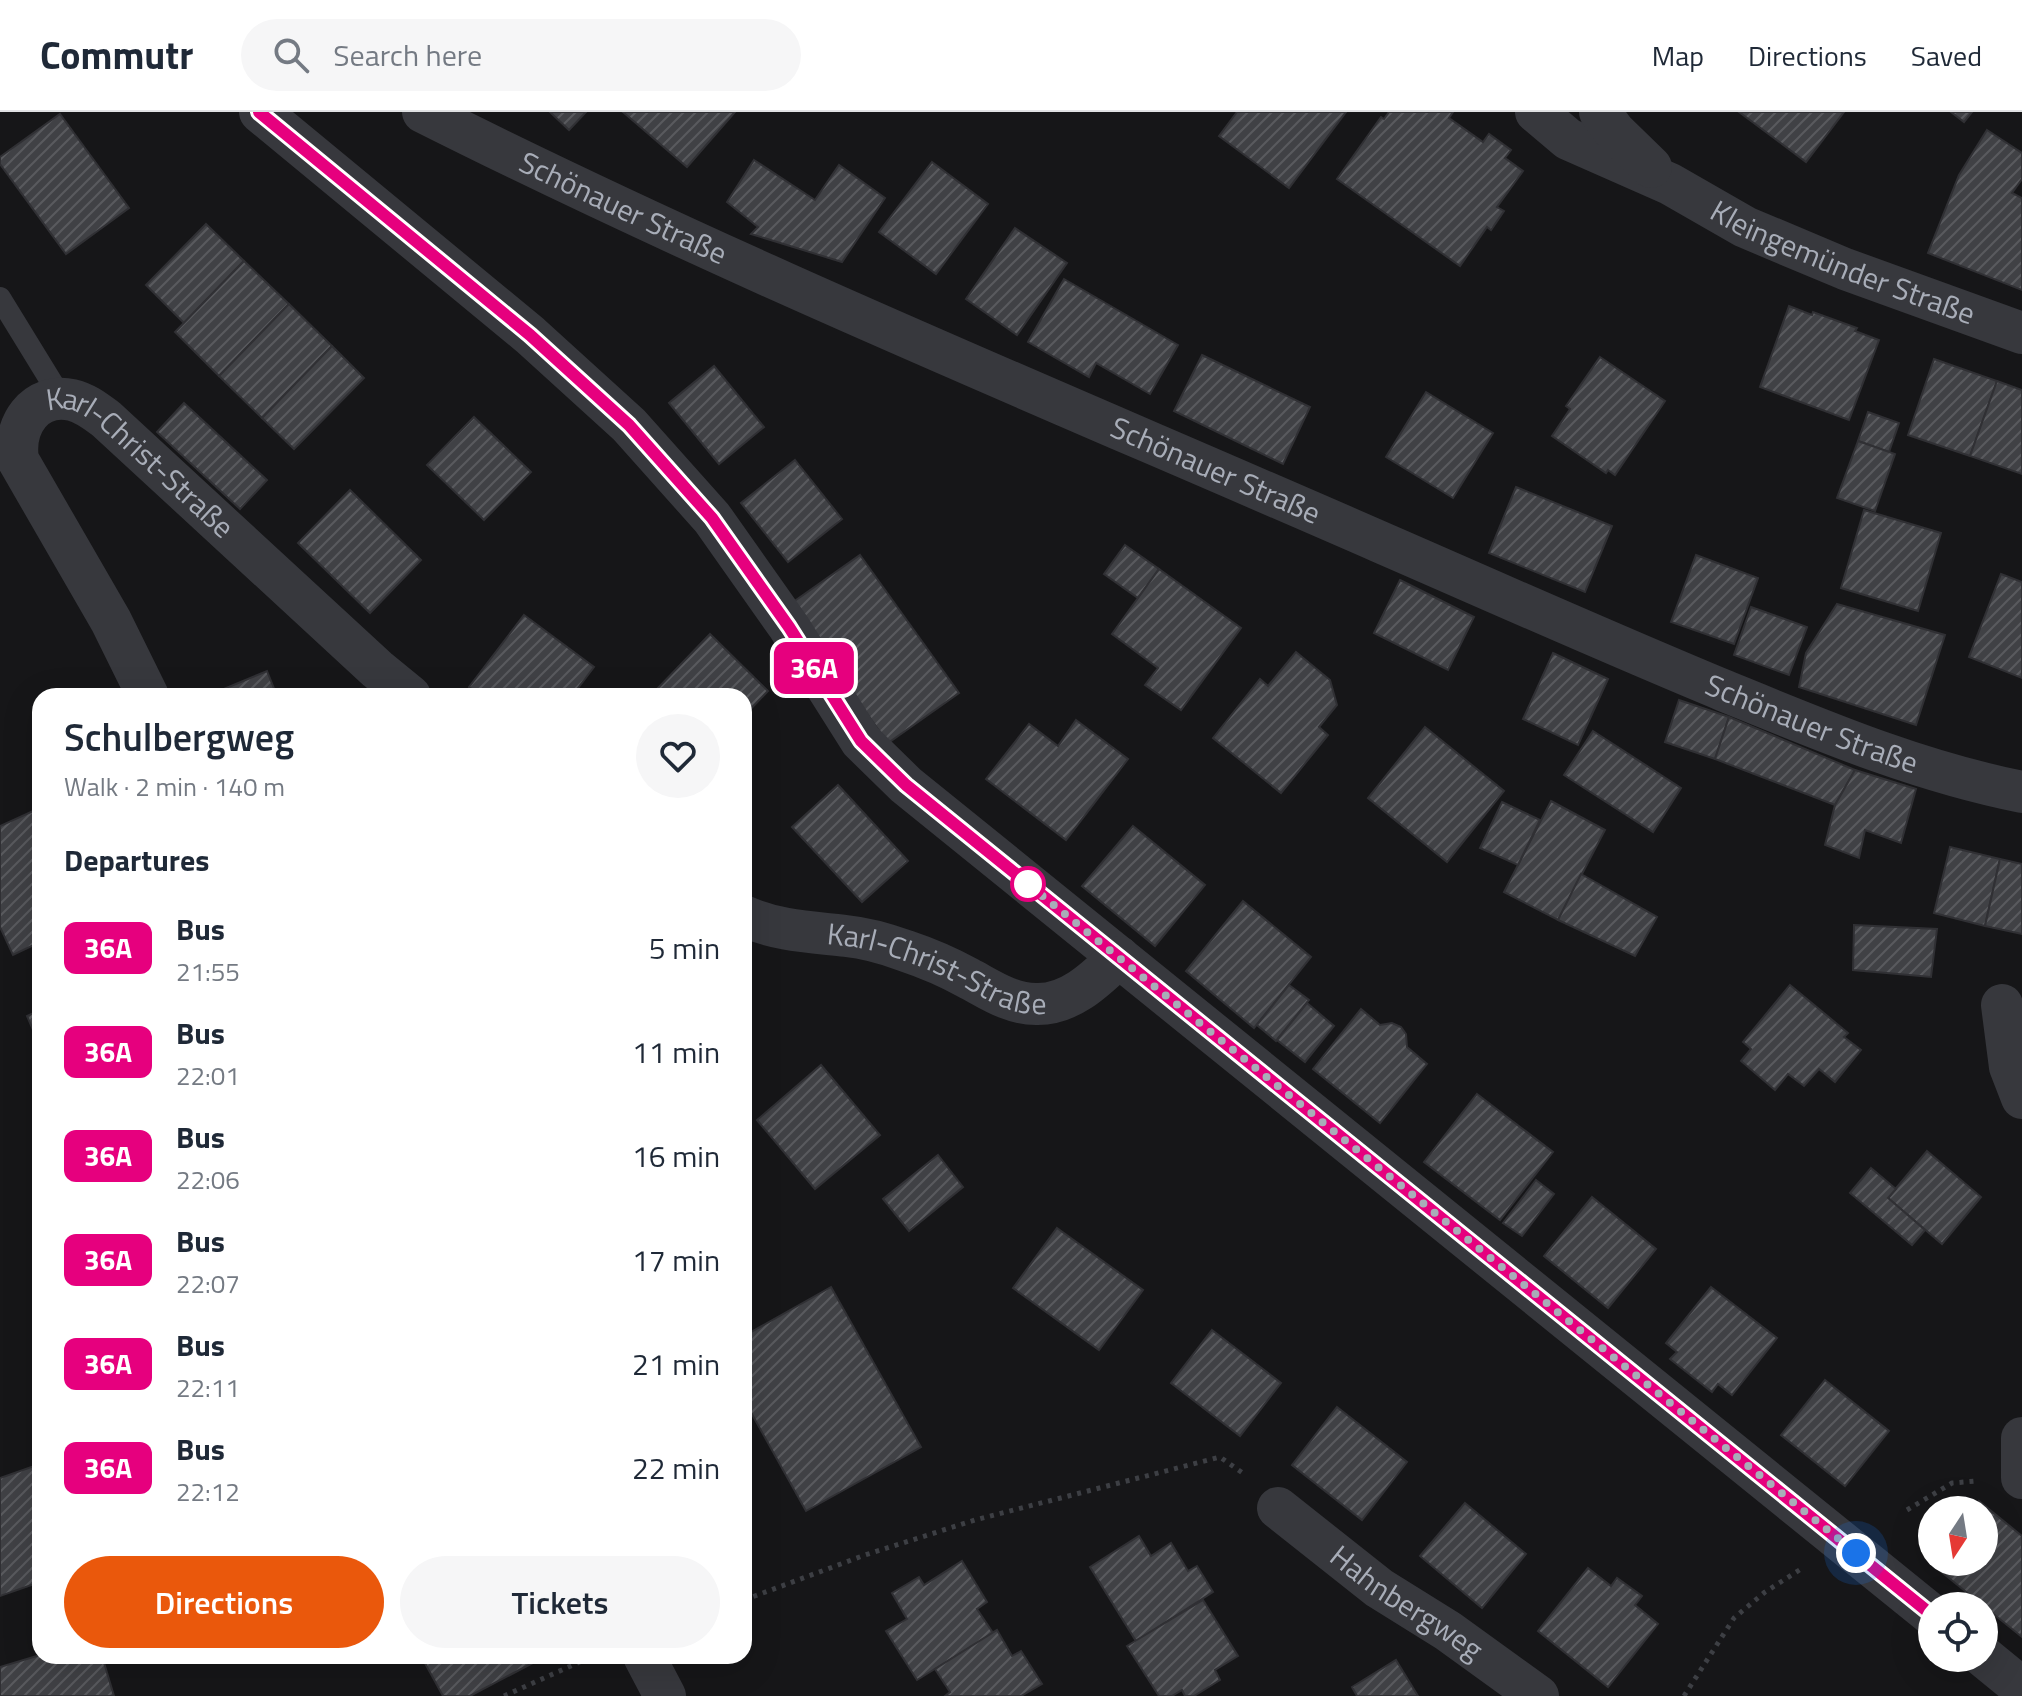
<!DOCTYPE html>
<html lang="en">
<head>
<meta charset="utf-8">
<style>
  :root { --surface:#fff; --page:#f6f6f7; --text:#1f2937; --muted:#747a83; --line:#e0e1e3; --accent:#ea580c }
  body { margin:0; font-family:"Titillium Web",sans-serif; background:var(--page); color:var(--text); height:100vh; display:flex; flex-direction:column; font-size:30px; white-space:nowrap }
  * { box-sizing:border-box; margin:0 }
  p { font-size:26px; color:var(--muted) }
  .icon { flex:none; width:44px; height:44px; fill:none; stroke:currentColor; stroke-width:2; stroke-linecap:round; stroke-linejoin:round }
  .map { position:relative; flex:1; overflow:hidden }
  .drawer { position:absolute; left:32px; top:576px; width:720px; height:976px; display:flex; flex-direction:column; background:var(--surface); border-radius:24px; box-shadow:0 8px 32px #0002 }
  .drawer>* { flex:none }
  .badge { padding:0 16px; border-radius:12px; font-size:28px; line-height:52px }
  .needle { width:52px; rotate:192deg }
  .fabs { position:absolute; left:1918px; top:1384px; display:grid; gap:16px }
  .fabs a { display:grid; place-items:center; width:80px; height:80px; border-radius:50%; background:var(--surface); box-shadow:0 8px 32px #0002; font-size:40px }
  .you { position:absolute; width:40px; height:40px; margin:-20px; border:6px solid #fff; border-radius:50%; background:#1a73e8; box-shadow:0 0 0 12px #1a73e833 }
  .map>.badge { position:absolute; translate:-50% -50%; box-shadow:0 0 0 4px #fff }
  h2 { padding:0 32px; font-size:30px; line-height:72px }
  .round { display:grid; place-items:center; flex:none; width:84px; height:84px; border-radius:42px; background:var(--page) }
  .overview { display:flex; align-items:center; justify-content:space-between; height:136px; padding:0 32px }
  h1 { font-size:38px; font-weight:600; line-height:60px }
  .cta { display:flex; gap:16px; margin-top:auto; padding:16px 32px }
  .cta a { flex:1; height:92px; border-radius:48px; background:var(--accent); color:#fff; font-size:32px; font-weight:600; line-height:92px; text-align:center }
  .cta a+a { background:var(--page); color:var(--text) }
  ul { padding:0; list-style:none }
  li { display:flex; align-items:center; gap:24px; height:104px; padding:0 32px }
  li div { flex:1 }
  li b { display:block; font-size:30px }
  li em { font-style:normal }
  li .badge { min-width:88px; font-weight:700; text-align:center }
  header { display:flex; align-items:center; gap:48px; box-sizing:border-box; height:112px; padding:0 40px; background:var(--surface); border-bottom:2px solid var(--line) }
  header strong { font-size:38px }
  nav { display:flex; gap:44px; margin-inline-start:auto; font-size:28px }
  .search { width:560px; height:72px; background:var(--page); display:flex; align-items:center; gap:20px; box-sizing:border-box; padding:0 28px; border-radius:44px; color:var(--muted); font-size:30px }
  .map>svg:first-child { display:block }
</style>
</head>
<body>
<header>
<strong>Commutr</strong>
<div class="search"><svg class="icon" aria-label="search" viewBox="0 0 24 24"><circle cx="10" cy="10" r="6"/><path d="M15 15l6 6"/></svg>Search here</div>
<nav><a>Map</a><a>Directions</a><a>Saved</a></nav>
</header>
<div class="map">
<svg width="2022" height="1584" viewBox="0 0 2022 1584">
  <defs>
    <pattern id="building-hatch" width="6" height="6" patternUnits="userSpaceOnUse" patternTransform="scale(2)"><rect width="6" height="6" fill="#404145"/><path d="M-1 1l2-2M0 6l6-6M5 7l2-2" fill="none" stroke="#595a5e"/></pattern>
  </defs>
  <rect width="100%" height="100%" fill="#161618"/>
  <g fill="url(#building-hatch)" stroke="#303034" stroke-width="2">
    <path d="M550,0H586L569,18Z"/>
    <path d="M623,0H735L687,55Z"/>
    <path d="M1237,0H1346L1289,76L1219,24Z"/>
    <path d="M1389,0H1453L1449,6L1483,30L1489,22L1511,38L1505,46L1523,59L1497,95L1504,99L1491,118L1487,115L1460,154L1337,67L1381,5L1384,7Z"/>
    <path d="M1739,0H1844L1806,50Z"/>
    <path d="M1951,0H1972L1964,10Z"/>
    <path d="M60,2L129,96L66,142L0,52V45Z"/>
    <path d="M1987,18L2022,41V67L2012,81L2022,86V178L1928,141L1959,63Z"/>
    <path d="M754,48L815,88L839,53L885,86L842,150L751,122L758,115L727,90Z"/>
    <path d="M932,50L988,92L936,162L879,120Z"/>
    <path d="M206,112L244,149L184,211L146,173Z"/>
    <path d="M1015,116L1067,151L1017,223L966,187Z"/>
    <path d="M244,149L289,192L219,264L175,220Z"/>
    <path d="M1064,167L1178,233L1150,282L1096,251L1089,265L1028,230Z"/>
    <path d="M289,192L332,234L262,306L219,264Z"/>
    <path d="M1789,194L1812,203L1813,200L1857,216L1855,219L1879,228L1849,308L1760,275Z"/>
    <path d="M332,234L364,266L294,337L262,306Z"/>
    <path d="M1202,243L1310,295L1283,352L1174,299Z"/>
    <path d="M1600,245L1665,289L1615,363L1608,358L1606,361L1552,324L1570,297L1566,294Z"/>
    <path d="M1934,247L1997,269L1970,344L1908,323Z"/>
    <path d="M714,254L764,315L719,352L669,291Z"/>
    <path d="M1997,269L2022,278V362L1970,344Z"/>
    <path d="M1426,280L1493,321L1453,386L1386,345Z"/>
    <path d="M184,291L267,368L240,397L157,320Z"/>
    <path d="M1868,300L1899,311L1889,340L1858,329Z"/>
    <path d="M474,305L531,360L484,408L427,353Z"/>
    <path d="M1858,329L1895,342L1875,399L1837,386Z"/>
    <path d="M795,348L842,407L788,450L741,391Z"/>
    <path d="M1516,375L1612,414L1585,480L1489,441Z"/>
    <path d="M350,378L421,448L370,501L298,431Z"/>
    <path d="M1864,398L1941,421L1918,499L1841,476Z"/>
    <path d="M1125,433L1159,457L1138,486L1104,462Z"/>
    <path d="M860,443L959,581L888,631L789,493Z"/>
    <path d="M1696,443L1758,466L1734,532L1671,510Z"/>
    <path d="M1159,457L1241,516L1181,598L1145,573L1158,556L1112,522Z"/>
    <path d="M2001,462L2022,470V566L1969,545Z"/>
    <path d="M1400,468L1474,505L1448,558L1374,521Z"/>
    <path d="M1837,492L1945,523L1916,613L1799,575L1806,541Z"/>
    <path d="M1751,495L1807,515L1789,563L1734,543Z"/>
    <path d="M524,503L594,555L572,584H481L469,575Z"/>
    <path d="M710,522L768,579L744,604V584H662L656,578Z"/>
    <path d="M1296,540L1330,568L1337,593L1319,615L1328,623L1281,681L1213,626L1260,567L1268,574Z"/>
    <path d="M1553,541L1608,567L1578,633L1523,607Z"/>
    <path d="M267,559L277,584H207Z"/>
    <path d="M1679,588L1729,605L1715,647L1665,630Z"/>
    <path d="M1729,605L1855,658L1835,693L1715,647Z"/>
    <path d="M1076,608L1128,647L1066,728L986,667L1029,612L1058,634Z"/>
    <path d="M1425,615L1504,679L1447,750L1368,686Z"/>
    <path d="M1593,619L1681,676L1653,720L1564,663Z"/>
    <path d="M1855,658L1916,677L1901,731L1865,718L1859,746L1825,733L1835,693Z"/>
    <path d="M838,673L908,749L862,790L792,715Z"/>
    <path d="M1551,689L1605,718L1558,808L1504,780Z"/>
    <path d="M1502,690L1540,708L1518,753L1480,736Z"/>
    <path d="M33,699L40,714V830L13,843L0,815V714Z"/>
    <path d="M1133,714L1205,773L1155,834L1082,774Z"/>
    <path d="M1950,735L2000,747L1985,814L1934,801Z"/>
    <path d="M2000,747L2022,752V822L1985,814Z"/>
    <path d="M1581,762L1657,805L1635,844L1558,808Z"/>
    <path d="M1243,789L1311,845L1254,916L1186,859Z"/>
    <path d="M1854,813L1937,817L1931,865L1853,858Z"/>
    <path d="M1289,873L1309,888L1276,929L1257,913Z"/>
    <path d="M1790,873L1848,921L1844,925L1861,938L1835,970L1819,957L1804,974L1788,962L1775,978L1741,949L1751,937L1743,930Z"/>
    <path d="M1307,891L1334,914L1305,950L1277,928Z"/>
    <path d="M1361,897L1380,913L1392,911L1401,915L1406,922L1407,935L1427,952L1380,1011L1313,957Z"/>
    <path d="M40,898V934L27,904Z"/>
    <path d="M821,953L880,1023L815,1077L757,1008Z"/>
    <path d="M1477,982L1553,1040L1500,1108L1424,1050Z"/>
    <path d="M1927,1039L1981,1085L1942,1132L1888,1086Z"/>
    <path d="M938,1043L963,1075L909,1119L883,1087Z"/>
    <path d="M1871,1056L1896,1077L1888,1086L1925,1118L1912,1133L1850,1081Z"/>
    <path d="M1536,1068L1554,1082L1522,1124L1503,1111Z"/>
    <path d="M1592,1085L1656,1137L1608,1196L1544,1144Z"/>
    <path d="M1057,1116L1143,1178L1099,1238L1013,1176Z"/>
    <path d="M831,1175L921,1335L806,1399L744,1288V1224Z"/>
    <path d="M1711,1175L1777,1226L1732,1283L1718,1272L1712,1280L1670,1247L1677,1240L1666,1231Z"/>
    <path d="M1212,1218L1281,1271L1240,1324L1171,1271Z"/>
    <path d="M1825,1268L1889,1319L1845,1374L1781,1323Z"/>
    <path d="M1337,1295L1407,1350L1362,1408L1292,1353Z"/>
    <path d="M37,1353L40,1362V1470L0,1484V1366Z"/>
    <path d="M1979,1389L2022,1424V1525L1929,1450L1932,1447V1450H1984V1398H1972Z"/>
    <path d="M1465,1391L1526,1442L1482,1496L1420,1444Z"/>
    <path d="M1139,1424L1151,1444L1171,1431L1188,1459L1197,1454L1213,1480L1136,1529L1090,1455Z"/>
    <path d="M962,1449L987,1490L977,1497L993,1521L917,1568L886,1519L907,1507L892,1481L919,1465L924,1473Z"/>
    <path d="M1588,1456L1611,1474L1617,1466L1642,1484L1635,1493L1658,1512L1608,1575L1538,1519Z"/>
    <path d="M1203,1488L1238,1544L1215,1558L1220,1568L1194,1584H1185L1182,1578L1172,1584H1159L1127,1534Z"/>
    <path d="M997,1518L1012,1544L1021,1539L1042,1572L1021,1584H945L950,1580L935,1557Z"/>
    <path d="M40,1543L102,1544L114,1584H0V1555Z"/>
    <path d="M421,1544H546L470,1584H443Z"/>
    <path d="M1396,1548L1418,1584H1357L1352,1575Z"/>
  </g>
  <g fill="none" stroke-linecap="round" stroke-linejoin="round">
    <g stroke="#3d3f44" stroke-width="5" stroke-dasharray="4 6" stroke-linecap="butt">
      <path d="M1907,1398L1952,1371L1977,1369"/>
      <path d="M744,1488L865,1443L975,1408L1220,1345L1244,1362"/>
      <path d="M504,1584L593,1544"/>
      <path d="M1684,1584L1734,1506L1765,1480L1801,1457"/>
    </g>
    <path stroke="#37383d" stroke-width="22" d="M0,186L62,287"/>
    <g stroke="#37383d" stroke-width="42">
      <path d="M260,0L530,223L629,313L712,406L789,515L861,629L906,673L1932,1503"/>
      <path id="s1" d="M423,0C735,157 1060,290 1380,430C1495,480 1609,531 1725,579C1823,619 1917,659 2022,680"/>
      <path id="s2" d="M1536,0L1568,27L1670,72L1745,115L1845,157L2022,221"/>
      <path d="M1600,0L1614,19L1651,55"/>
      <path id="s3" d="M148,584L111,509L18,348C13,314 34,280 72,288C85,291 95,299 106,307L377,557L410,584"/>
      <path id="s4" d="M744,804C777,819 811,820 846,824C866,826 887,832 906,839C927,846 948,855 968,866C989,877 1010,892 1036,892C1070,893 1096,867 1119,845"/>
      <path d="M2002,893L2010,955L2022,986"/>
      <path d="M2022,1326V1366"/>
      <path id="s5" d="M1278,1396L1379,1476L1448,1519L1538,1584"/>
      <path d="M644,1544L665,1584"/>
      <path d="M1984,1545L2022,1576"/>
    </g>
  </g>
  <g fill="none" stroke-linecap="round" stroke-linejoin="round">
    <g stroke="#fff" stroke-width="18">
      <path id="line" d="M259,0L530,223L629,313L712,406L789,515L861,629L906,673L1932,1503"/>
    </g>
    <use href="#line" stroke="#e6007e" stroke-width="12"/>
    <path stroke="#a8adb8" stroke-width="8" stroke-dasharray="0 14.4" d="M1028,772L1024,769L1856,1441"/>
  </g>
  <circle fill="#fff" stroke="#e6007e" stroke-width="4" cx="1028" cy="772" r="16"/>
  <g text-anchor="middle" stroke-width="6" stroke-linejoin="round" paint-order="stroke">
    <g font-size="30" fill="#a8adb8" stroke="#111113">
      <text dy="10" stroke="none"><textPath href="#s1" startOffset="222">Schönauer Straße</textPath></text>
      <text dy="10" stroke="none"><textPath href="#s2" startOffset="344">Kleingemünder Straße</textPath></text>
      <text dy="10" stroke="none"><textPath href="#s1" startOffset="870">Schönauer Straße</textPath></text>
      <text dy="10" stroke="none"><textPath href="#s3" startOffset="456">Karl-Christ-Straße</textPath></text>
      <text dy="10" stroke="none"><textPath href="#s1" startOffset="1518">Schönauer Straße</textPath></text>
      <text dy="10" stroke="none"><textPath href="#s4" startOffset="202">Karl-Christ-Straße</textPath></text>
      <text dy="10" stroke="none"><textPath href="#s5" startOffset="160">Hahnbergweg</textPath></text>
    </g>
  </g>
</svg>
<div class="fabs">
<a><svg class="needle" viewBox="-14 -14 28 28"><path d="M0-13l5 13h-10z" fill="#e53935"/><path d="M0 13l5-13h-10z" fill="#747a83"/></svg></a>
<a><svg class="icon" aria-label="locate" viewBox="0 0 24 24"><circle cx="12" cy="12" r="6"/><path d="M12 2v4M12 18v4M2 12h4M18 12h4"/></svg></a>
</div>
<div class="you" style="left:1856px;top:1441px"></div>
<b class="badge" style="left:814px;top:556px;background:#e6007e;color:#fff">36A</b>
<section class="drawer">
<div class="overview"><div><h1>Schulbergweg</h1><p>Walk · 2 min · 140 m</p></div><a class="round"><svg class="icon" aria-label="heart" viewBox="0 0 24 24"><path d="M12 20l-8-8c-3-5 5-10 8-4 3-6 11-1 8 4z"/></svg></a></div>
<h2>Departures</h2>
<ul>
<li><span class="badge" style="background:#e6007e;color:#fff">36A</span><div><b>Bus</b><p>21:55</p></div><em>5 min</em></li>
<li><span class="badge" style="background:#e6007e;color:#fff">36A</span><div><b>Bus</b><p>22:01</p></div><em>11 min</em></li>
<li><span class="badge" style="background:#e6007e;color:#fff">36A</span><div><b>Bus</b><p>22:06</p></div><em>16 min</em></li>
<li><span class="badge" style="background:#e6007e;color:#fff">36A</span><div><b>Bus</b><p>22:07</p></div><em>17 min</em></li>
<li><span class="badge" style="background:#e6007e;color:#fff">36A</span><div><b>Bus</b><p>22:11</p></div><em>21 min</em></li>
<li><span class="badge" style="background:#e6007e;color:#fff">36A</span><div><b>Bus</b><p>22:12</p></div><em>22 min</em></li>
</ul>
<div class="cta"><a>Directions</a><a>Tickets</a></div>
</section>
</div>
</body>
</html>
